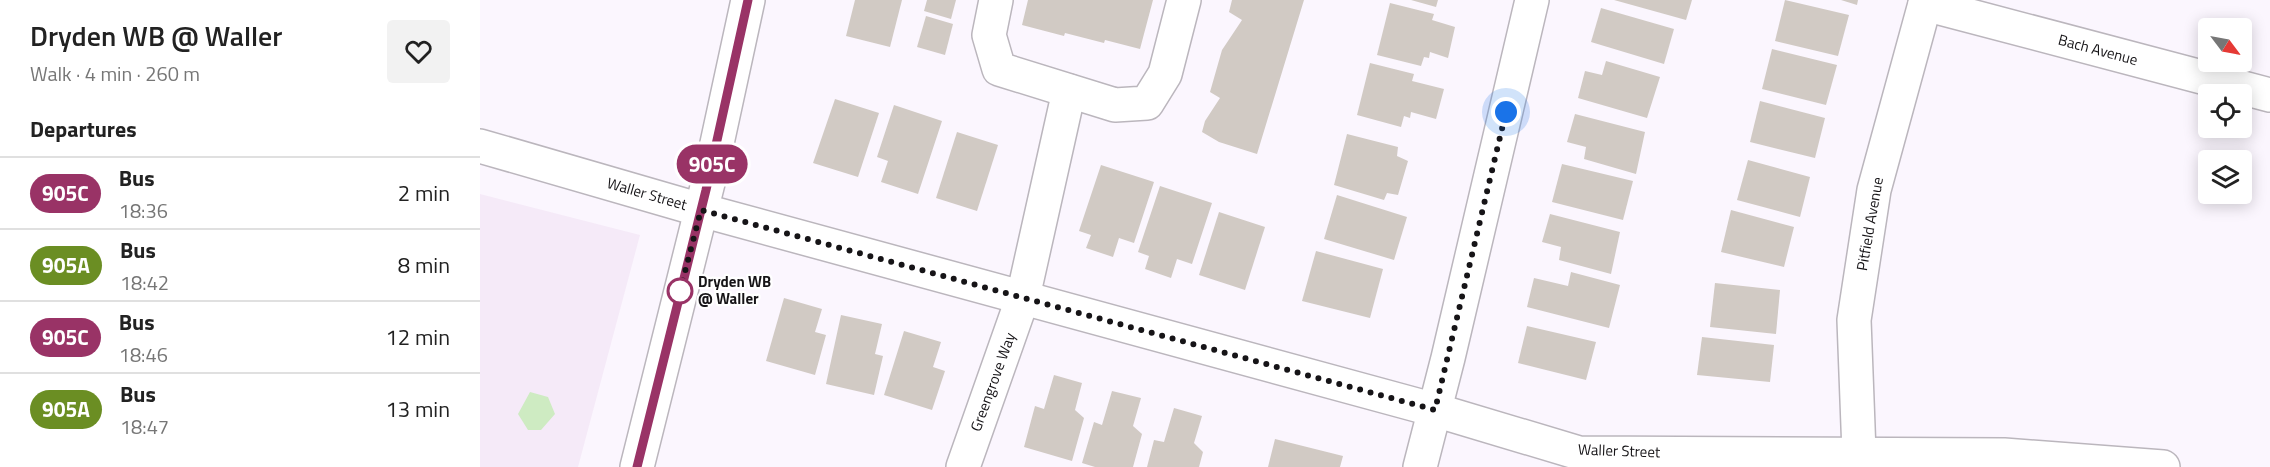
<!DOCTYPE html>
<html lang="en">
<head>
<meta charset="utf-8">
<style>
  :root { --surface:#fff; --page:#f2f2f2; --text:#222; --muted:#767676; --line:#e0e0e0 }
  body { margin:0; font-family:"Titillium Web",sans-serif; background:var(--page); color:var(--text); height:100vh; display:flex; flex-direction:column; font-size:22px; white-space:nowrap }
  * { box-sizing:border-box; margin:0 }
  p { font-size:20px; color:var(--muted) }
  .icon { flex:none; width:33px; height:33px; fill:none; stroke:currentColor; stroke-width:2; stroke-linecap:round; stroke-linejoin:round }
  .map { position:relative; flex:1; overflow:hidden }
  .sheet { display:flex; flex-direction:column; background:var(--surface); width:480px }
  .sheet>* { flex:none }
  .badge { padding:0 12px; border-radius:20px; font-size:21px; line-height:39px }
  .needle { width:39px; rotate:122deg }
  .buttons { position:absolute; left:1718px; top:18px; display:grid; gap:12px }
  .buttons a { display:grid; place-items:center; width:54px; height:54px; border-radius:6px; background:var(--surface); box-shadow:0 3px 15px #0003; font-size:30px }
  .you { position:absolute; width:30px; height:30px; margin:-15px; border:4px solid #fff; border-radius:50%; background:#1a73e8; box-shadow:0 0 0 9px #1a73e833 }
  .map>.badge { position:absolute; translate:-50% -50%; box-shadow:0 0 0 3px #fff }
  h2 { padding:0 30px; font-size:22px; line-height:54px }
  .round { display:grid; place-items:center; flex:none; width:63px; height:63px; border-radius:6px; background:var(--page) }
  .head { display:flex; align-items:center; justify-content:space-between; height:102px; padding:0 30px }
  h1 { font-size:28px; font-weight:600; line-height:45px }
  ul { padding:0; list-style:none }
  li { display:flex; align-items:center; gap:18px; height:72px; padding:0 30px; border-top:2px solid var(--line) }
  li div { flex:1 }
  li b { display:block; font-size:22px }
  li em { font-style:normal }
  li .badge { min-width:66px; font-weight:700; text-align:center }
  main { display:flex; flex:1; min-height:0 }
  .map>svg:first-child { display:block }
</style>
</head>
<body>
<main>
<section class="sheet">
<div class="head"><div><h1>Dryden WB @ Waller</h1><p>Walk · 4 min · 260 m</p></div><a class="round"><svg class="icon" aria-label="heart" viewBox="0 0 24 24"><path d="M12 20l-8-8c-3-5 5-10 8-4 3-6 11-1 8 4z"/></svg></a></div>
<h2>Departures</h2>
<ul>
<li><span class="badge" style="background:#936;color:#fff">905C</span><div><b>Bus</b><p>18:36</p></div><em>2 min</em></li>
<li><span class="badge" style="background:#6b8e23;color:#fff">905A</span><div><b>Bus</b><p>18:42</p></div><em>8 min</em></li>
<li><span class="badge" style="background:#936;color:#fff">905C</span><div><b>Bus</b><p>18:46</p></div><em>12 min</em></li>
<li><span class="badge" style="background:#6b8e23;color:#fff">905A</span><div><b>Bus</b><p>18:47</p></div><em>13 min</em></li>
</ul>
</section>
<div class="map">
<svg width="1790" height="467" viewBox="0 0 1790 467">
  <rect width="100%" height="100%" fill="#fbf6fe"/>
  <path fill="#f5eaf8" d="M0,194L160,235L98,467H0Z"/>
  <path fill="#ceebc2" d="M50,392L68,397L75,414L61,430H48L38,414Z"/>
  <g fill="#d1cac4">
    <path d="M375,0H422L410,47L366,36Z"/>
    <path d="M447,0H476L471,19L444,11Z"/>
    <path d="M548,0H673L660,49L625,40L624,43L585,33L584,36L542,25Z"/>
    <path d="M752,0H824L777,154L739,142L722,132L725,121L740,98L730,92L742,50L762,20L749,12Z"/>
    <path d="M931,0H958L956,7Z"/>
    <path d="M1134,0H1212L1206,20Z"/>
    <path d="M1305,0L1369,15L1358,56L1295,41Z"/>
    <path d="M1361,0H1378L1377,5Z"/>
    <path d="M910,3L954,14L952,20L975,27L968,58L950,52L949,58L944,57L941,66L897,55Z"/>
    <path d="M1121,8L1194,29L1184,64L1111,42Z"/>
    <path d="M446,16L473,24L465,55L437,47Z"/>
    <path d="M1292,49L1357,65L1346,105L1282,89Z"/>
    <path d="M1126,61L1180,77L1167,118L1098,98L1105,71L1122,75Z"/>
    <path d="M890,63L934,74L932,81L964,89L956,119L931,112L930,118L924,116L921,127L877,115Z"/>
    <path d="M355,99L399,113L378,177L333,163Z"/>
    <path d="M1280,101L1345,118L1335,158L1270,142Z"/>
    <path d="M414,105L462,121L438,194L401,182L408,161L397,157Z"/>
    <path d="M1095,114L1165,132L1156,174L1104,159L1106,147L1087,142Z"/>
    <path d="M477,132L518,145L497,211L456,198Z"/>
    <path d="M867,134L918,147L917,156L928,161L918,195L907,193L904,200L854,185Z"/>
    <path d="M1268,160L1330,177L1320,217L1257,200Z"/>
    <path d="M1082,164L1153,181L1143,220L1072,202Z"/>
    <path d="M621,165L674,182L654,243L639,238L633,257L606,248L611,235L599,231Z"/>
    <path d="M680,186L732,203L712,264L697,259L691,278L665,269L669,256L658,252Z"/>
    <path d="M857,195L927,217L914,260L844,239Z"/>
    <path d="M1251,210L1314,227L1304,267L1241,252Z"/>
    <path d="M739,212L785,227L765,290L719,275Z"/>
    <path d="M1070,214L1140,232L1131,274L1079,260L1081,247L1062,242Z"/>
    <path d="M836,251L903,269L890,318L822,301Z"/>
    <path d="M1091,272L1140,285L1129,328L1047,307L1054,278L1088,286Z"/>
    <path d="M1235,283L1300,290L1296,334L1230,327Z"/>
    <path d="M304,298L342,309L335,332L346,335L335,375L286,361Z"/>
    <path d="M361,315L402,324L395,354L403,356L394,395L346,384Z"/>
    <path d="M1047,326L1116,342L1106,380L1038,363Z"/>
    <path d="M424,331L461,342L453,367L465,371L452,410L404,395Z"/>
    <path d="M1222,337L1294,345L1290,382L1217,375Z"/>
    <path d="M574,375L602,383L595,410L604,418L592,461L544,447L555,406L564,409Z"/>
    <path d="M632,391L661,398L653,426L662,434L653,467H615L602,463L614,422L622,425Z"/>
    <path d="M694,408L722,416L714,443L723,452L719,467H667L674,440L684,442Z"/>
    <path d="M795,439L863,456L860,467H788Z"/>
  </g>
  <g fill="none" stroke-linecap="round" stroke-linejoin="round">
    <g stroke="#bbb6bd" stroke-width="36">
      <g id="minor">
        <path d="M516,0L509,35L519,69L635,105L667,103L685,74L704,0"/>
        <path d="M1445,4L1790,95"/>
        <path d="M0,146L221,210L955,410L1099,453L1524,455L1683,467"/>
        <path d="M1379,453L1374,320L1394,190L1446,0"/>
        <path d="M157,467L231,171L268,0"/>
        <path d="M483,467L543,297L589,91"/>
        <path d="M940,467L968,358L1052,0"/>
      </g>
    </g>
    <use href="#minor" stroke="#fff" stroke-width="33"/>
  </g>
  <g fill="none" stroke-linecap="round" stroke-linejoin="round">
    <g stroke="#fff" stroke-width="14">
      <path id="line" d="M157,467L226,190L268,0"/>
    </g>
    <use href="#line" stroke="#936" stroke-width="9"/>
    <path stroke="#161417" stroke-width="6" stroke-dasharray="0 10.8" d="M200,291L221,210L955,410L1026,112"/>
  </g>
  <circle fill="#fff" stroke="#936" stroke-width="3" cx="200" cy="291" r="12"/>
  <g text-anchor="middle" stroke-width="4.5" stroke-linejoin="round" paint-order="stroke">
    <g font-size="15" fill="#161417" stroke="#fff">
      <text transform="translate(1618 50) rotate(15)" y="5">Bach Avenue</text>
      <text transform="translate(167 194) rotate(16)" y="5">Waller Street</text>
      <text transform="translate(1390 224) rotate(-80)" y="5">Pitfield Avenue</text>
      <text transform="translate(513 382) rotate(-70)" y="5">Greengrove Way</text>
      <text transform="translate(1139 451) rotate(2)" y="5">Waller Street</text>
    </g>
    <g font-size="15" font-weight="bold" fill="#161417" stroke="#fff" text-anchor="start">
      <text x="218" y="287">Dryden WB<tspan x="218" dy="17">@ Waller</tspan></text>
    </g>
  </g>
</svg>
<div class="buttons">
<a><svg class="needle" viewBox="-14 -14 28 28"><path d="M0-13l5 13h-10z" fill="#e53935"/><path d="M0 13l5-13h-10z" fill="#767676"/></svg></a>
<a><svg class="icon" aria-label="locate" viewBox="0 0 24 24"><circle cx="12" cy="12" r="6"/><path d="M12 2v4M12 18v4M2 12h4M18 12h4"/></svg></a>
<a><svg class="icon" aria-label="layers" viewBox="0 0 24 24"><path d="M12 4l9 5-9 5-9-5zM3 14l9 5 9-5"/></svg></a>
</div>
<div class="you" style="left:1026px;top:112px"></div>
<b class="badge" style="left:232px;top:164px;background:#936;color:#fff">905C</b>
</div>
</main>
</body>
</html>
